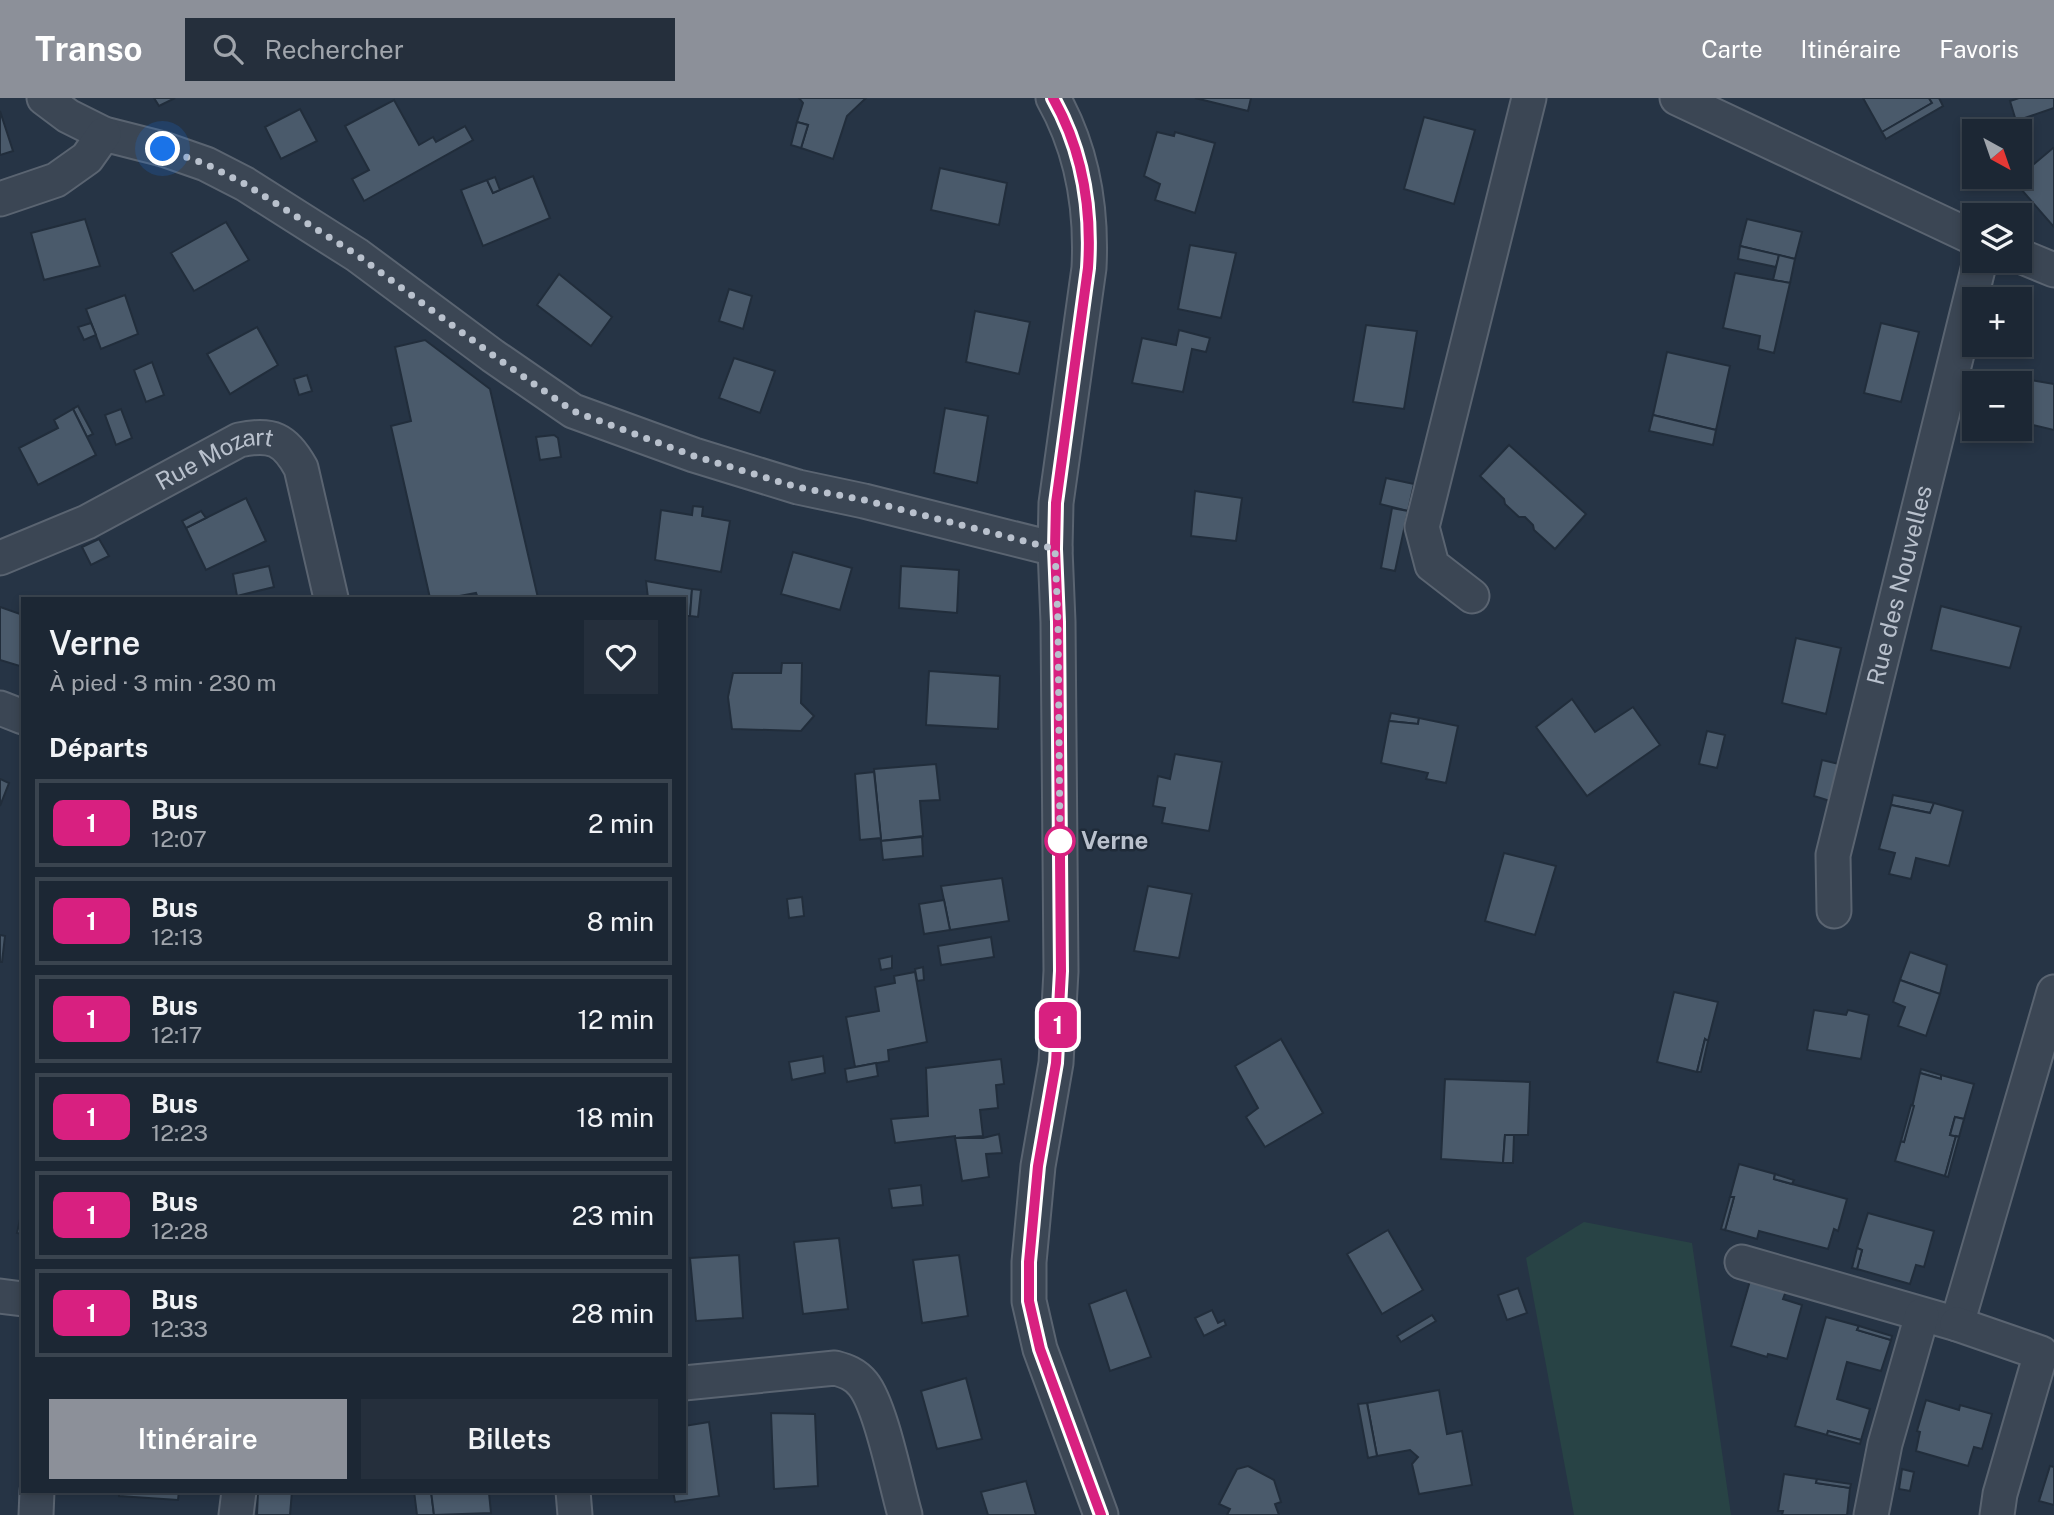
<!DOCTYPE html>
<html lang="fr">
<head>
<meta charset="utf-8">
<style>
  :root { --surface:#1c2734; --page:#252f3c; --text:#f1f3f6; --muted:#a0a5ac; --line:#3a444f; --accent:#8c9099 }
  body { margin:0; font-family:"Public Sans",sans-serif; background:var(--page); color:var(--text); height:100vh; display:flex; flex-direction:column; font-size:26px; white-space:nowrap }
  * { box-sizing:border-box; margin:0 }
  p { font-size:23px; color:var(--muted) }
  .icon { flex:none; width:38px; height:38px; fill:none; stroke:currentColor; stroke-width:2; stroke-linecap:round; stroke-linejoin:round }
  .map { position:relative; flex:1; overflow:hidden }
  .panel { position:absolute; left:21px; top:499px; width:665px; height:896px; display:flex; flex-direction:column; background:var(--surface); border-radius:0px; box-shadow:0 4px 10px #0003,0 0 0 2px var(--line) }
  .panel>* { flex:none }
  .badge { padding:0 14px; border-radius:10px; font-size:24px; line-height:46px }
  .needle { width:46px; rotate:140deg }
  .controls { position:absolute; left:1962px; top:21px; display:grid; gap:14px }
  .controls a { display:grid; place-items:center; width:70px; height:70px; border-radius:0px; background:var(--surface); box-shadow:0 4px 10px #0003,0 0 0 2px var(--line); font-size:35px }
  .you { position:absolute; width:35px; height:35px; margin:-18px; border:5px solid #fff; border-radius:50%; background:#1a73e8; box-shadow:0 0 0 10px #1a73e833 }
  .map>.badge { position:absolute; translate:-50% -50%; box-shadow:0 0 0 4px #fff }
  h2 { padding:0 28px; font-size:26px; line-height:63px }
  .round { display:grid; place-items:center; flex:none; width:74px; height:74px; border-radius:0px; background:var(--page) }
  .overview { display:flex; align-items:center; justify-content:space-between; height:119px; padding:0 28px }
  h1 { font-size:33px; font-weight:600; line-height:52px }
  .cta { display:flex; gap:14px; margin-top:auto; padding:14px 28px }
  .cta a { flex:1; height:80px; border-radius:0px; background:var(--accent); color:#fff; font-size:28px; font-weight:600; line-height:80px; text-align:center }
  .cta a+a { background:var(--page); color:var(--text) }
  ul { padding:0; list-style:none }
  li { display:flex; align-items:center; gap:21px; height:88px; margin:0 14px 10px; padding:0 14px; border:4px solid var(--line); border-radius:0px }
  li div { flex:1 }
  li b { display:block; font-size:26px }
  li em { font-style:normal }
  li .badge { min-width:77px; font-weight:700; text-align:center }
  header { display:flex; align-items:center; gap:42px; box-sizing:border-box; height:98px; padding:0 35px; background:var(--accent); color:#fff }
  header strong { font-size:33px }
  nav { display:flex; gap:38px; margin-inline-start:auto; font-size:24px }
  .search { width:490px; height:63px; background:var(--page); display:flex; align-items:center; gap:18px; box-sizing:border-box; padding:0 24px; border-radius:0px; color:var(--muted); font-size:26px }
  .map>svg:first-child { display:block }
</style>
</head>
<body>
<header>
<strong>Transo</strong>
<div class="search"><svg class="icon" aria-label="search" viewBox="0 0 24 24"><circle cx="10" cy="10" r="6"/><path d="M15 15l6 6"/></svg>Rechercher</div>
<nav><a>Carte</a><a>Itinéraire</a><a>Favoris</a></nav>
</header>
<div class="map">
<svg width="2054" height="1417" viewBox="0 0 2054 1417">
  <rect width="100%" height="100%" fill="#263445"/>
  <path fill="#284345" d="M1584,1124L1692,1145L1731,1417H1574L1526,1160Z"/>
  <g fill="#4a5a6b" stroke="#212d3b" stroke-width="2">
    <path d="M154,0H175L159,8Z"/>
    <path d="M799,0H866L847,18L833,61L801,50L808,27L797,24L803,5Z"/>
    <path d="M1195,0H1251L1248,13Z"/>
    <path d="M1863,0H1929L1932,5L1882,34Z"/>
    <path d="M1929,0H1939L1943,8L1886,41L1882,34L1932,5Z"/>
    <path d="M2019,0H2054V10L2016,23L2010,3Z"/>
    <path d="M394,2L419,47L433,39L436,44L465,28L473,42L364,103L352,81L369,72L345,28Z"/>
    <path d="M300,11L317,43L281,61L265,29Z"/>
    <path d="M0,13L13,53L0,57Z"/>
    <path d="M1424,19L1475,32L1454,106L1404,91Z"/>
    <path d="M797,24L808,27L801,50L791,47Z"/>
    <path d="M1157,34L1174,38L1175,34L1215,45L1195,115L1155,102L1160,86L1144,78Z"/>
    <path d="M2053,50L2054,51V129L2014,83Z"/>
    <path d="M940,70L1007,85L999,127L931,112Z"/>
    <path d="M533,78L550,120L483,148L461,92L487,82L493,95Z"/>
    <path d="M495,79L500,92L493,95L487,82Z"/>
    <path d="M85,121L100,168L44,182L31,135Z"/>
    <path d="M1747,121L1802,134L1795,161L1740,148Z"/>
    <path d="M226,124L249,162L194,193L171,155Z"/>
    <path d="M1190,147L1236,155L1221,220L1178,211Z"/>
    <path d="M1740,148L1779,157L1776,169L1738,161Z"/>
    <path d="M1779,157L1795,161L1790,185L1773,182Z"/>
    <path d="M1735,175L1790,185L1774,255L1758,251L1760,238L1723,230Z"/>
    <path d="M559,176L612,219L591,248L537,207Z"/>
    <path d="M729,191L752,198L743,231L719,223Z"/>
    <path d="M125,197L138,236L101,251L86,211Z"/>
    <path d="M975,213L1030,224L1019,276L966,264Z"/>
    <path d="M91,225L96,237L84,242L78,229Z"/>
    <path d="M1881,225L1919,234L1901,304L1864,295Z"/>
    <path d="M1366,227L1417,233L1404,311L1353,304Z"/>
    <path d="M257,229L278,267L230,296L207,256Z"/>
    <path d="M1179,232L1210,240L1206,254L1192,251L1183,294L1132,285L1142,240L1176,247Z"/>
    <path d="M425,242L490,291L538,500H478L476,495L449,500H430L391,328L411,323L395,249Z"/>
    <path d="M1667,254L1730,268L1716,332L1653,317Z"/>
    <path d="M734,260L775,273L760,315L719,300Z"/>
    <path d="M152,264L164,297L146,304L134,272Z"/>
    <path d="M1997,276L2054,286V332L2020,324V285H1996Z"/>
    <path d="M307,277L312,293L299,297L294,281Z"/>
    <path d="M78,308L93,336L87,339L73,311Z"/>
    <path d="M945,310L988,318L977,385L934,375Z"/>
    <path d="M73,311L96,357L38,387L19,350L58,330L54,322Z"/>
    <path d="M121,311L132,340L116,347L105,317Z"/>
    <path d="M1653,317L1716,332L1713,347L1649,333Z"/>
    <path d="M554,337L558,340L561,359L540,362L536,339Z"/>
    <path d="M1509,347L1586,416L1555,451L1534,432L1533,427L1525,419H1519L1505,406L1504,401L1480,378Z"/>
    <path d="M1386,380L1414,386L1408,413L1380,406Z"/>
    <path d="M1195,393L1242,400L1236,443L1191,438Z"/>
    <path d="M246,400L266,443L206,472L186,430Z"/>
    <path d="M693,408L703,409L702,418L730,423L721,474L655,462L661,412L692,417Z"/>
    <path d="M1392,410L1408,413L1395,473L1381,470Z"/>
    <path d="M201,413L206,420L186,430L182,423Z"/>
    <path d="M99,441L109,458L91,467L82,449Z"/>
    <path d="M793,454L852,470L840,512L781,496Z"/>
    <path d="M269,468L274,489L237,498L233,476Z"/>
    <path d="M901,468L959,472L957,515L899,510Z"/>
    <path d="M646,483L692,491L690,518H684V500H648Z"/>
    <path d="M692,491L701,492L698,519L690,518Z"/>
    <path d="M1941,508L2021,529L2010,570L1931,552Z"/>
    <path d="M0,509L23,517V569L0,562Z"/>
    <path d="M1796,540L1841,550L1826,616L1782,605Z"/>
    <path d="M782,565H802L801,605L814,618L801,633L732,631L728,599L733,575H781Z"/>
    <path d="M929,573L1000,578L998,631L926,627Z"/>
    <path d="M1572,601L1595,634L1633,609L1660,647L1587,698L1536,629Z"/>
    <path d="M1391,615L1419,620L1418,626L1389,623Z"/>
    <path d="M1419,620L1458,628L1446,685L1426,681L1428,675L1381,665L1389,623L1418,626Z"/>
    <path d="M1707,633L1725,637L1717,670L1699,666Z"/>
    <path d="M1175,656L1222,664L1209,733L1162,725L1165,710L1153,708L1158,678L1170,681Z"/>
    <path d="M1822,662L1839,666L1830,703L1814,698Z"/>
    <path d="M936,666L940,702L920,703L923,738L881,743L874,671Z"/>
    <path d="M874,674L881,740L860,742L855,676Z"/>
    <path d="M0,681L9,685L0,708Z"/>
    <path d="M1893,697L1934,705L1930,715L1891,707Z"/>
    <path d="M1934,705L1963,713L1949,768L1916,760L1911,781L1889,776L1895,755L1879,751L1891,707L1930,715Z"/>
    <path d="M922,739L923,758L883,762L881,743Z"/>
    <path d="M1504,755L1556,768L1535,837L1485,823Z"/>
    <path d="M1002,780L1009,823L950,832L941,788Z"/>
    <path d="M1148,788L1192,796L1179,860L1134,853Z"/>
    <path d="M802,799L804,818L789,820L787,801Z"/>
    <path d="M944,802L950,832L924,836L919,806Z"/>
    <path d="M0,837L5,838L2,864H0Z"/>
    <path d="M991,839L994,859L941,867L938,848Z"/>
    <path d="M1910,854L1947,867L1940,896L1900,882Z"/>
    <path d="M892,858V870L881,872L879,861Z"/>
    <path d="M923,869L924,882L917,883L915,871Z"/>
    <path d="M915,874L927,944L888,952L889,963L855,969L846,919L879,913L875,889L895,885L894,878Z"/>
    <path d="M1900,882L1940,896L1926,938L1898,928L1905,909L1893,904Z"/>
    <path d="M1674,894L1718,904L1708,943L1705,941L1697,974L1657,964Z"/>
    <path d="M1814,912L1846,917L1848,912L1869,917L1861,961L1807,952Z"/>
    <path d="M1281,941L1323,1015L1265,1049L1246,1019L1258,1010L1235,968Z"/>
    <path d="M1705,941L1708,943L1701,974H1697Z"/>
    <path d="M823,958L825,975L792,982L789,964Z"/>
    <path d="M1001,961L1004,986L996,987L998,1010L980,1012L983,1038L955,1040V1038L895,1045L891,1021L928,1018L926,970Z"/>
    <path d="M876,965L878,978L847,984L845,971Z"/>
    <path d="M1921,971L1941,977V981L1920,975Z"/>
    <path d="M1920,975L1941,981V977L1974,986L1964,1021L1955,1019L1950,1037L1956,1038L1945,1078L1895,1063L1901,1043L1904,1044Z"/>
    <path d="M1445,981L1530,984L1528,1037H1505L1503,1065L1441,1061Z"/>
    <path d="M1911,1007L1914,1008L1904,1044L1901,1043Z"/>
    <path d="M1955,1019L1964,1021L1959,1039L1950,1037Z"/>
    <path d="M999,1036L1002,1055L986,1056L989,1079L962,1083L955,1040H983Z"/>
    <path d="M1505,1037H1514L1513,1065H1503Z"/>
    <path d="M1956,1038L1959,1039L1948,1079L1945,1078Z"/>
    <path d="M1739,1066L1775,1076L1774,1081L1847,1101L1838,1133L1834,1131L1828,1151L1759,1133L1757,1141L1725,1132L1734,1099H1730Z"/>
    <path d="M1775,1076L1794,1082L1792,1086L1774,1081Z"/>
    <path d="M921,1087L923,1107L892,1110L889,1091Z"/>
    <path d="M1730,1099H1734L1725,1132L1721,1131Z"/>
    <path d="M22,1113H23V1136L17,1135Z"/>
    <path d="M1868,1115L1934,1133L1924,1169L1916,1167L1910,1186L1857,1171L1862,1152L1857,1150Z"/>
    <path d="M1388,1132L1423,1192L1382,1216L1347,1156Z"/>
    <path d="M839,1140L848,1211L803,1216L794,1144Z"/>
    <path d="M1857,1150L1862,1152L1857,1171L1852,1170Z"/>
    <path d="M739,1157L743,1220L696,1223L690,1160Z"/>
    <path d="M959,1157L968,1218L922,1225L913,1162Z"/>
    <path d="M1750,1183L1786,1193L1783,1201L1802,1207L1787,1261L1768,1256L1767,1259L1731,1248Z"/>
    <path d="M1518,1190L1527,1215L1507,1222L1498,1197Z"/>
    <path d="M1126,1192L1151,1259L1110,1273L1089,1206Z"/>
    <path d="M1212,1212L1218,1225L1224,1222L1226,1227L1204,1238L1195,1220Z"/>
    <path d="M1432,1217L1436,1223L1401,1244L1397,1238Z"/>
    <path d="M1826,1219L1859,1228L1857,1232L1891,1242L1881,1273L1847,1264L1837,1301L1870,1311L1861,1342L1828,1333L1827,1337L1795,1328Z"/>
    <path d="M1859,1228L1892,1238L1891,1242L1857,1232Z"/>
    <path d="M966,1280L982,1341L937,1351L921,1293Z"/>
    <path d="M1439,1292L1447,1336L1462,1333L1472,1387L1419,1396L1412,1366L1418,1359L1410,1352L1377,1358L1367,1305Z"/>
    <path d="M1926,1302L1959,1312L1960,1307L1992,1316L1982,1351L1974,1349L1968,1368L1916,1353L1920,1334L1917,1333Z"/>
    <path d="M1367,1305L1377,1358L1368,1360L1358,1306Z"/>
    <path d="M771,1315L815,1316L818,1388L774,1391Z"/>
    <path d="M709,1324L719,1398L675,1404L673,1393H684V1328Z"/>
    <path d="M1828,1333L1861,1342L1860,1346L1827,1337Z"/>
    <path d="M1248,1368L1274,1382L1281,1404L1275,1406L1279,1417H1227L1230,1411L1219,1406L1237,1371Z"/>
    <path d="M2050,1368L2054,1369V1407L2039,1403Z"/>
    <path d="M1902,1371L1914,1374L1910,1393L1899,1391Z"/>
    <path d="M1784,1376L1817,1381L1816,1385L1850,1390L1847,1417H1782L1783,1413H1778Z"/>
    <path d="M1817,1381L1851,1386L1850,1390L1816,1385Z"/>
    <path d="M1026,1383L1036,1417H988L981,1394Z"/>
    <path d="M119,1393H179L178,1402L119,1398Z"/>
    <path d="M258,1393H292L290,1417H257Z"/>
    <path d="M414,1393H431L434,1417H417Z"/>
    <path d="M431,1393H500V1394L489,1395L491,1415L434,1417Z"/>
  </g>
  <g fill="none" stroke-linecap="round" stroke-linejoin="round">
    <g stroke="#5a6471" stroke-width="37">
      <g id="street">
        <path d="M44,0L68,18L104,36L163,51L206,66L245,86L357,157L493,258L573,313L694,357L798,389L864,403L1055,451"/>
        <path d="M1053,0C1083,53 1092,110 1089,170L1056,405L1055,451L1058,524L1061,873L1056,965L1038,1068L1029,1164V1203L1040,1251L1101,1417"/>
        <path d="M1677,0L1974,140"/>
        <path d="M0,101L56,82L87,60L104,36"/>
        <path d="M2020,158L2054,172"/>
        <path id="s1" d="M0,460L87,424L239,342C272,335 285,341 301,370L331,500"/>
        <path d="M1472,498L1432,467L1422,429L1529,0"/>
        <path d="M0,610L23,619"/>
        <path id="s2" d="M1834,813L1833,757L1980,163"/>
        <path d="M1742,1164L1957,1226L2054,894"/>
        <path d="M0,1198L23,1201"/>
        <path d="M1957,1226L2041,1255L2000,1396L1997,1417"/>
        <path d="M684,1285L835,1270C846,1273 855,1276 863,1286C881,1308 896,1386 905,1417"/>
        <path d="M573,1393L575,1417"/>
        <path d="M36,1417L37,1393"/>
        <path d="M236,1417L239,1393"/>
        <path d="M1871,1417L1885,1346L1922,1217"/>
      </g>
    </g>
    <use href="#street" stroke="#3b4654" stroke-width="33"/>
  </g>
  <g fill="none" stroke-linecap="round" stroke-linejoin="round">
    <g stroke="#fff" stroke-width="16">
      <path id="line" d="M1053,0C1083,53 1092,110 1088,170L1056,405L1055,451L1058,524L1061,873L1056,965L1038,1068L1029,1164V1203L1040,1251L1101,1417"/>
    </g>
    <use href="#line" stroke="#d82080" stroke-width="10"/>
    <path stroke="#b9c1cd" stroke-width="7" stroke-dasharray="0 12.6" d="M163,51L206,66L245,86L357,157L494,258L573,313L694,358L797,389L864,402L1055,451L1058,524L1060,743"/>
  </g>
  <circle fill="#fff" stroke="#d82080" stroke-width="3.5" cx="1060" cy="743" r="14"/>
  <g text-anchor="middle" stroke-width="5" stroke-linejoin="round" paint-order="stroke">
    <g font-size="24" fill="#b9c1cd" stroke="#1f2b39">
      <text dy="8" stroke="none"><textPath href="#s1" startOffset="238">Rue Mozart</textPath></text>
      <text dy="8" stroke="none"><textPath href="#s2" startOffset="334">Rue des Nouvelles</textPath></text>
    </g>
    <g font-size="24" font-weight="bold" fill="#b9c1cd" stroke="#1f2b39" text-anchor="start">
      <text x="1081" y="751">Verne</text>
    </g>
  </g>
</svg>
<div class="controls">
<a><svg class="needle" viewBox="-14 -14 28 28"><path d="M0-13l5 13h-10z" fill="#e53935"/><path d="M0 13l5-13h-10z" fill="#a0a5ac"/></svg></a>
<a><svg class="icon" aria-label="layers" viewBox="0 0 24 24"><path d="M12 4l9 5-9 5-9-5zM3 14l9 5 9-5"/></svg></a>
<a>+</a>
<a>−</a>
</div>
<div class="you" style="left:163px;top:51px"></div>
<b class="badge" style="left:1058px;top:927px;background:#d82080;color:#fff">1</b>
<section class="panel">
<div class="overview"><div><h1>Verne</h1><p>À pied · 3 min · 230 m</p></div><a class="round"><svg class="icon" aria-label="heart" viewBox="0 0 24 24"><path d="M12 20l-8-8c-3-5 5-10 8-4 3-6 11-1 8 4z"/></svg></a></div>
<h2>Départs</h2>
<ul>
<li><span class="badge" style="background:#d82080;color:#fff">1</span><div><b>Bus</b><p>12:07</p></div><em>2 min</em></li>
<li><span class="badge" style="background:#d82080;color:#fff">1</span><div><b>Bus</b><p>12:13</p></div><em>8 min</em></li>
<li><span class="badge" style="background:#d82080;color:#fff">1</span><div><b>Bus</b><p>12:17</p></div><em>12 min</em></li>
<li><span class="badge" style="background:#d82080;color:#fff">1</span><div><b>Bus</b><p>12:23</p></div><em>18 min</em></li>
<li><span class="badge" style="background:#d82080;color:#fff">1</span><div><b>Bus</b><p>12:28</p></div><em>23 min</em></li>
<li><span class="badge" style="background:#d82080;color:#fff">1</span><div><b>Bus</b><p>12:33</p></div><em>28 min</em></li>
</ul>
<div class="cta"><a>Itinéraire</a><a>Billets</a></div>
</section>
</div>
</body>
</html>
